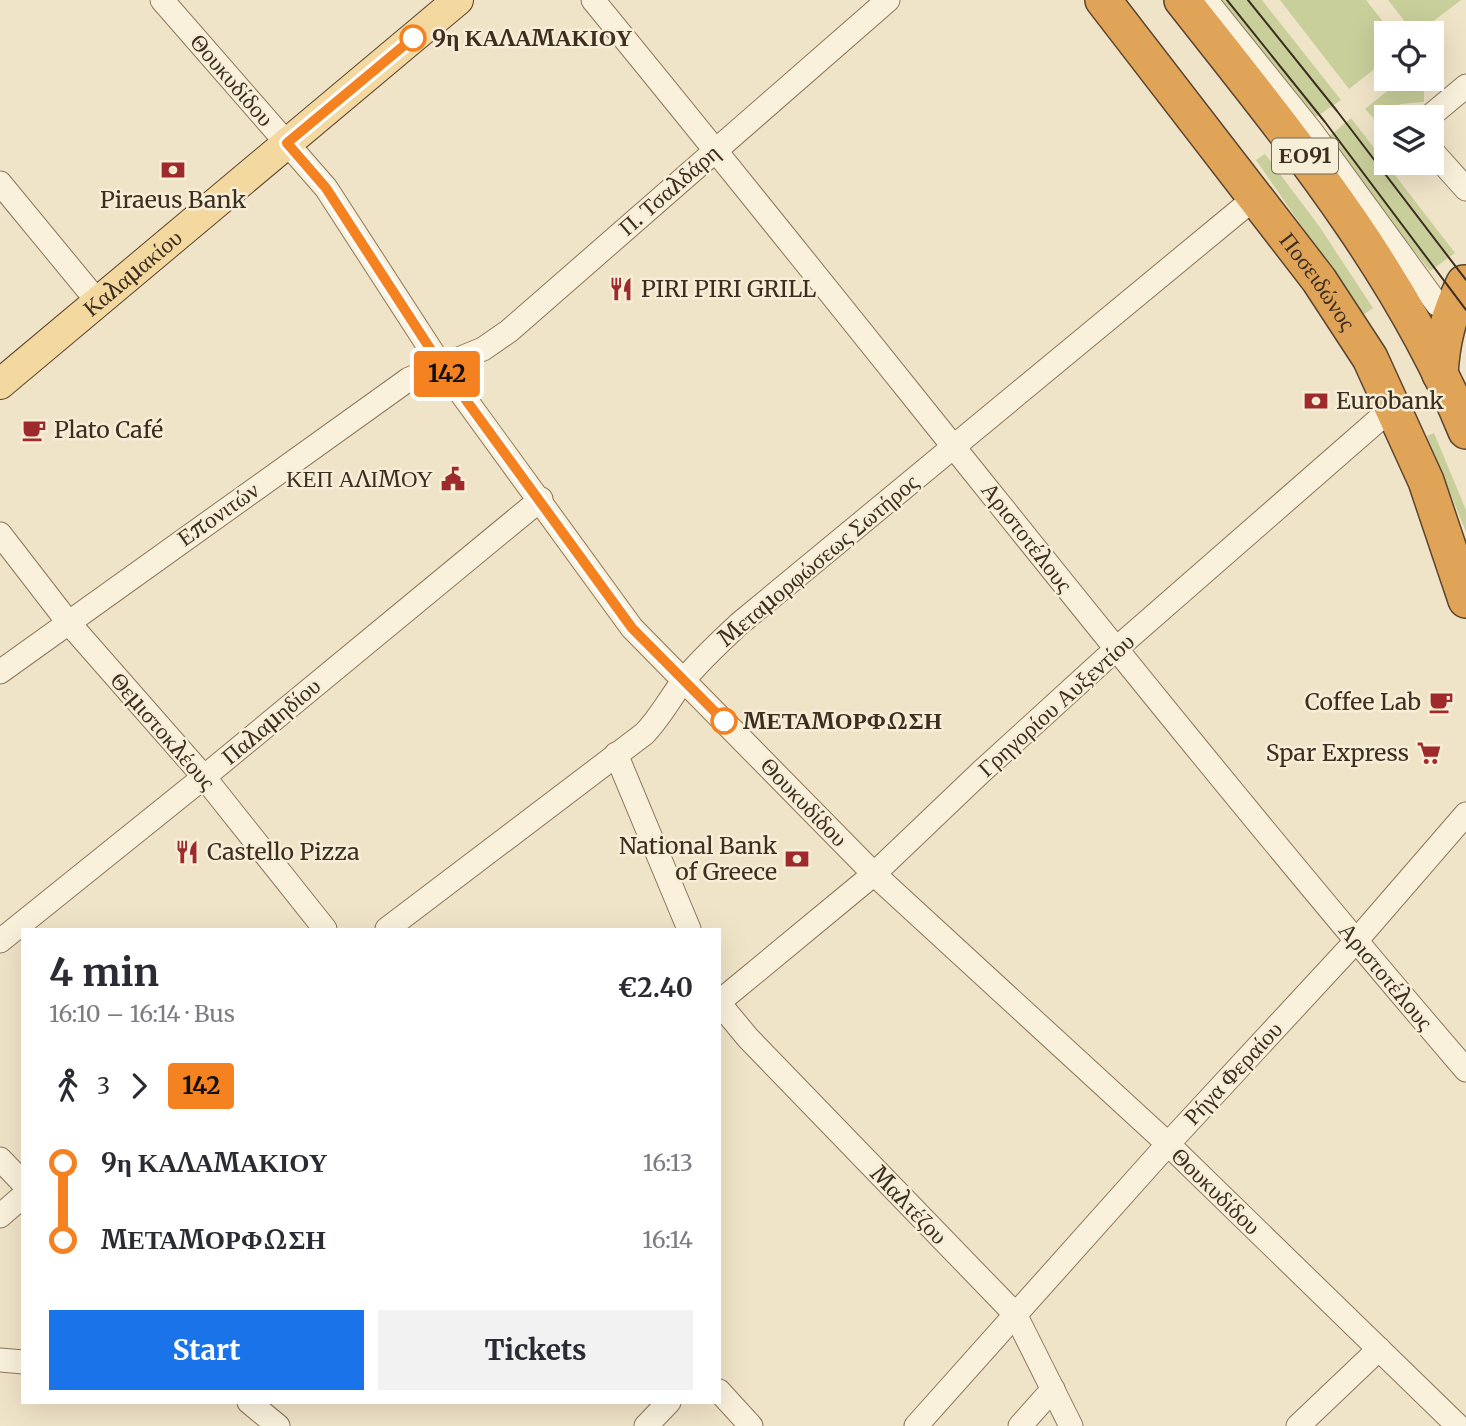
<!DOCTYPE html>
<html lang="en">
<head>
<meta charset="utf-8">
<style>
  :root { --surface:#fff; --page:#f2f2f3; --text:#2b2b33; --muted:#7c7c81; --accent:#1a73e8 }
  body { margin:0; font-family:Merriweather,serif; background:var(--page); color:var(--text); height:100vh; display:flex; flex-direction:column; font-size:26px; white-space:nowrap }
  * { box-sizing:border-box; margin:0 }
  p { font-size:23px; color:var(--muted) }
  .icon { flex:none; width:38px; height:38px; fill:none; stroke:currentColor; stroke-width:2; stroke-linecap:round; stroke-linejoin:round }
  .map { position:relative; flex:1; overflow:hidden }
  .panel { position:absolute; left:21px; top:928px; width:700px; height:476px; display:flex; flex-direction:column; background:var(--surface); border-radius:0px; box-shadow:0 7px 28px #0002 }
  .panel>* { flex:none }
  .badge { padding:0 14px; border-radius:5px; font-size:24px; line-height:46px }
  .fabs { position:absolute; left:1374px; top:21px; display:grid; gap:14px }
  .fabs a { display:grid; place-items:center; width:70px; height:70px; border-radius:0px; background:var(--surface); box-shadow:0 7px 28px #0002; font-size:35px }
  .map>.badge { position:absolute; translate:-50% -50%; box-shadow:0 0 0 4px #fff }
  .legs { display:flex; align-items:center; gap:10px; height:77px; padding:0 28px; font-size:23px }
  .legs p { margin-inline-start:auto }
  .summary { display:flex; align-items:center; justify-content:space-between; height:119px; padding:0 28px }
  h1 { font-size:38px; font-weight:700; line-height:52px }
  .action { display:flex; gap:14px; margin-top:auto; padding:14px 28px }
  .action a { flex:1; height:80px; border-radius:0px; background:var(--accent); color:#fff; font-size:28px; font-weight:700; line-height:80px; text-align:center }
  .action a+a { background:var(--page); color:var(--text) }
  ul { padding:0 28px; list-style:none }
  li { display:flex; align-items:center; gap:24px; height:77px; font-size:26px }
  li i { display:grid; place-items:center; width:10px; height:100%; margin:0 9px; background:currentColor }
  li i::after { content:''; width:18px; height:18px; margin:-9px; border:5px solid; border-radius:50%; background:var(--surface) }
  li p { margin-inline-start:auto }
  li:first-child i { background:linear-gradient(#0000 50%,currentColor 0) }
  li:last-child i { background:linear-gradient(currentColor 50%,#0000 0) }
  .map>svg:first-child { display:block }
</style>
</head>
<body>
<div class="map">
<svg width="1466" height="1426" viewBox="0 0 1466 1426">
  <rect width="100%" height="100%" fill="#f0e4c8"/>
  <g fill="#c9cf9b">
    <path d="M1215,0H1262L1341,100L1310,121Z"/>
    <path d="M1280,0H1366L1392,33H1386V60L1349,89Z"/>
    <path d="M1388,0H1461L1418,33H1414Z"/>
    <path d="M1402,79H1424V102C1405,104 1384,101 1380,125L1365,109Z"/>
    <path d="M1351,118L1455,253L1430,271L1326,139Z"/>
    <path d="M1265,154L1319,226L1373,308L1363,315L1256,160Z"/>
    <path d="M1434,433L1466,510V532L1427,436Z"/>
  </g>
  <g fill="none" stroke-linecap="round" stroke-linejoin="round">
    <g stroke="#8d765c" stroke-width="25">
      <g id="minor">
        <path d="M162,0L326,188L442,367L632,628L874,874L1168,1144L1458,1426"/>
        <path d="M593,0C885,356 1166,721 1466,1070"/>
        <path d="M1206,0L1312,132L1437,304"/>
        <path d="M1429,117L1466,86"/>
        <path d="M1432,151L1466,189"/>
        <path d="M0,183L98,302"/>
        <path d="M0,534L68,622L204,777L325,929"/>
        <path d="M0,672L409,379L483,349L509,331L888,0"/>
        <path d="M616,754L689,929"/>
        <path d="M387,929L644,734C660,718 670,698 684,680C700,660 720,642 739,624L1257,196"/>
        <path d="M0,941L204,777L541,499"/>
        <path d="M719,1002L874,874L981,772L1116,649L1393,407"/>
        <path d="M719,1003L748,1038L1015,1314L1071,1426"/>
        <path d="M0,1159L23,1183"/>
        <path d="M0,1216L23,1196"/>
        <path d="M0,1360L23,1362"/>
        <path d="M719,1391L751,1426"/>
        <path d="M249,1402L278,1426"/>
        <path d="M646,1426L669,1402"/>
        <path d="M916,1426L1168,1144L1356,941L1466,814"/>
        <path d="M1020,1426L1053,1389"/>
        <path d="M1298,1426L1379,1349"/>
      </g>
    </g>
    <g stroke="#5b4430" stroke-width="32">
      <g id="major">
        <path id="s1" d="M0,384L458,0"/>
      </g>
    </g>
    <g stroke="#5b4430" stroke-width="38">
      <g id="highway">
        <path id="s2" d="M1103,0L1319,280L1370,358L1426,481L1466,600"/>
        <path d="M1182,0C1289,136 1400,269 1466,431"/>
        <path d="M1440,374C1442,340 1449,314 1464,283"/>
      </g>
    </g>
    <use href="#minor" stroke="#faf1dc" stroke-width="23"/>
    <use href="#major" stroke="#f3d9a0" stroke-width="30"/>
    <use href="#highway" stroke="#e0a458" stroke-width="35"/>
    <g stroke="#3d2e20" stroke-width="2">
      <path d="M1227,0L1325,122L1466,310"/>
      <path d="M1248,0L1337,111L1466,280"/>
    </g>
  </g>
  <g fill="none" stroke-linecap="round" stroke-linejoin="round">
    <g stroke="#fff" stroke-width="16">
      <path id="line-1" d="M413,38L287,143L326,188L442,367L632,628L724,721"/>
    </g>
    <use href="#line-1" stroke="#f58220" stroke-width="10"/>
  </g>
  <defs>
    <g id="bank-bare" transform="scale(1.89)"><path d="M-6-4H6V4H-6ZM0-2.3a2.3 2.3 0 1 0 0 4.6a2.3 2.3 0 1 0 0-4.6Z" fill="#9e2a2b" stroke="#f7eed8" stroke-width="2.5" paint-order="stroke"/></g>
    <g id="restaurant-bare" transform="scale(1.89)"><path d="M-5-6h1v4h1v-4h1v4h1v-4h1v5L-1.5 .5V6h-2V.5L-5-1ZM5-6V6H3V1.5H1.5Q1.5-4 5-6Z" fill="#9e2a2b" stroke="#f7eed8" stroke-width="2.5" paint-order="stroke"/></g>
    <g id="cafe-bare" transform="scale(1.89)"><path d="M-5.5-4.5H6V0H3Q3 3.5 0 3.5H-2.5Q-5.5 3.5-5.5 0ZM3-3.2v2h1.7v-2ZM-6 4.5H4V6H-6Z" fill="#9e2a2b" stroke="#f7eed8" stroke-width="2.5" paint-order="stroke"/></g>
    <g id="civic-bare" transform="scale(1.89)"><path d="M-.6-6.5H3V-4.5H.6V-3L4-1V1h2V6H-6V1h2V-1L-.6-3ZM-1.2 2.5V6h2.4V2.5Z" fill="#9e2a2b" stroke="#f7eed8" stroke-width="2.5" paint-order="stroke"/></g>
    <g id="supermarket-bare" transform="scale(1.89)"><path d="M-6-5.5h2.5l.6 2H6L4.5 2H-2.5L-4.4-4H-6ZM-1.5 3.2a1.3 1.3 0 1 0 .1 0ZM3 3.2a1.3 1.3 0 1 0 .1 0Z" fill="#9e2a2b" stroke="#f7eed8" stroke-width="2.5" paint-order="stroke"/></g>
  </defs>
  <g fill-rule="evenodd">
    <use href="#bank-bare" x="173" y="170"/>
    <use href="#restaurant-bare" x="621" y="289"/>
    <use href="#bank-bare" x="1316" y="401"/>
    <use href="#cafe-bare" x="34" y="430"/>
    <use href="#civic-bare" x="453" y="479"/>
    <use href="#cafe-bare" x="1441" y="702"/>
    <use href="#supermarket-bare" x="1429" y="753"/>
    <use href="#restaurant-bare" x="187" y="852"/>
    <use href="#bank-bare" x="797" y="859"/>
  </g>
  <g fill="#fff" stroke="#f58220" stroke-width="3.5">
    <circle cx="413" cy="38" r="12"/>
    <circle cx="724" cy="721" r="12"/>
  </g>
  <g text-anchor="middle" stroke-width="5" stroke-linejoin="round" paint-order="stroke">
    <rect fill="#f7eed8" stroke="#756857" stroke-width="2" x="1272" y="138.5" width="66" height="35" rx="5"/>
    <g font-size="21" font-weight="bold" fill="#3d2e20">
      <text x="1305" y="163">ΕΟ91</text>
    </g>
    <g font-size="23" font-weight="bold" fill="#3d2e20" stroke="#f7eed8" text-anchor="start">
      <text x="432" y="46">9η ΚΑΛΑΜΑΚΙΟΥ</text>
      <text x="743" y="729">ΜΕΤΑΜΟΡΦΩΣΗ</text>
    </g>
    <g font-size="23" fill="#3d2e20" stroke="#f7eed8">
      <text transform="translate(232 80) rotate(49)" y="8">Θουκυδίδου</text>
      <text transform="translate(669 190) rotate(-41)" y="8">Π. Τσαλδάρη</text>
      <text dy="8" stroke="none"><textPath href="#s1" startOffset="173">Καλαμακίου</textPath></text>
      <text dy="8" stroke="none"><textPath href="#s2" startOffset="354">Ποσειδώνος</textPath></text>
      <text transform="translate(218 514) rotate(-35)" y="8">Επονιτών</text>
      <text transform="translate(1027 537) rotate(52)" y="8">Αριστοτέλους</text>
      <text transform="translate(818 560) rotate(-40)" y="8">Μεταμορφώσεως Σωτήρος</text>
      <text transform="translate(1056 705) rotate(-42)" y="8">Γρηγορίου Αυξεντίου</text>
      <text transform="translate(271 721) rotate(-40)" y="8">Παλαμηδίου</text>
      <text transform="translate(163 731) rotate(49)" y="8">Θεμιστοκλέους</text>
      <text transform="translate(804 802) rotate(46)" y="8">Θουκυδίδου</text>
      <text transform="translate(1386 976) rotate(50)" y="8">Αριστοτέλους</text>
      <text transform="translate(1233 1073) rotate(-47)" y="8">Ρήγα Φεραίου</text>
      <text transform="translate(1216 1191) rotate(44)" y="8">Θουκυδίδου</text>
      <text transform="translate(909 1205) rotate(46)" y="8">Μαλτέζου</text>
    </g>
    <g font-size="23" fill="#3d2e20" stroke="#f7eed8" text-anchor="start">
      <text x="173" y="208" text-anchor="middle">Piraeus Bank</text>
      <text x="641" y="297">PIRI PIRI GRILL</text>
      <text x="1336" y="409">Eurobank</text>
      <text x="54" y="438">Plato Café</text>
      <text x="433" y="487" text-anchor="end">ΚΕΠ ΑΛΙΜΟΥ</text>
      <text x="1421" y="710" text-anchor="end">Coffee Lab</text>
      <text x="1409" y="761" text-anchor="end">Spar Express</text>
      <text x="777" y="854" text-anchor="end">National Bank<tspan x="777" dy="26">of Greece</tspan></text>
      <text x="207" y="860">Castello Pizza</text>
    </g>
  </g>
</svg>
<div class="fabs">
<a><svg class="icon" aria-label="locate" viewBox="0 0 24 24"><circle cx="12" cy="12" r="6"/><path d="M12 2v4M12 18v4M2 12h4M18 12h4"/></svg></a>
<a><svg class="icon" aria-label="layers" viewBox="0 0 24 24"><path d="M12 4l9 5-9 5-9-5zM3 14l9 5 9-5"/></svg></a>
</div>
<b class="badge" style="left:447px;top:374px;background:#f58220;color:#111">142</b>
<section class="panel">
<div class="summary"><div><h1>4 min</h1><p>16:10 – 16:14 · Bus</p></div><b>€2.40</b></div>
<div class="legs"><svg class="icon" aria-label="walk" viewBox="0 0 24 24"><circle cx="13" cy="4" r="2"/><path d="M13 8l-2 6 4 7M11 14l-3 7M7 12l3-4h3l4 4"/></svg>3<svg class="icon" aria-label="forward" viewBox="0 0 24 24"><path d="M9 5l7 7-7 7"/></svg><b class="badge" style="background:#f58220;color:#111">142</b></div>
<ul>
<li><i style="color:#f58220"></i><b>9η ΚΑΛΑΜΑΚΙΟΥ</b><p>16:13</p></li>
<li><i style="color:#f58220"></i><b>ΜΕΤΑΜΟΡΦΩΣΗ</b><p>16:14</p></li>
</ul>
<div class="action"><a>Start</a><a>Tickets</a></div>
</section>
</div>
</body>
</html>
